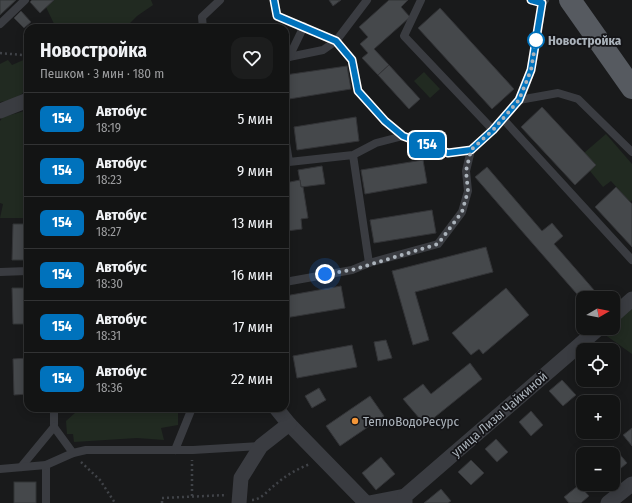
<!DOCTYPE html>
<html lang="ru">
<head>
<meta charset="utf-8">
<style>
  :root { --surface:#131414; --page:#1c1d1d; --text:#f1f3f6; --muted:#9d9ea0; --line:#323334 }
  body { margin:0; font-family:"Fira Sans Condensed",sans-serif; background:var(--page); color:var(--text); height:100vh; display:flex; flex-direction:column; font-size:15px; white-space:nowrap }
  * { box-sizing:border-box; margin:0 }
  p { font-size:13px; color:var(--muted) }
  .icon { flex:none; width:22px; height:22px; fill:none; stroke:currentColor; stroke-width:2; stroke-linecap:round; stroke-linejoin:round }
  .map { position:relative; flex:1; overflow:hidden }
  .side { position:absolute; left:24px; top:24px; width:265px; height:388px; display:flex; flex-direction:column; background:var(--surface); border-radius:12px; box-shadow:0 2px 10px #0003,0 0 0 1px var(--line) }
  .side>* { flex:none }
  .badge { padding:0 8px; border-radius:6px; font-size:14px; line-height:26px }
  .needle { width:26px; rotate:80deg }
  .fabs { position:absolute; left:576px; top:291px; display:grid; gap:8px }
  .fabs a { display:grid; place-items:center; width:44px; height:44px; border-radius:8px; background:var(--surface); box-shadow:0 2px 10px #0003,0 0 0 1px var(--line); font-size:20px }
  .you { position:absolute; width:20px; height:20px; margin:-10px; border:3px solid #fff; border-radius:50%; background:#1a73e8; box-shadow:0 0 0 6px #1a73e833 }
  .map>.badge { position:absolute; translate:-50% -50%; box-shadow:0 0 0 2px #fff }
  .round { display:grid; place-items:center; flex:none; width:42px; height:42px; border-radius:12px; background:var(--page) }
  .head { display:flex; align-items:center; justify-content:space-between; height:68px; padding:0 16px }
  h1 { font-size:19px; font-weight:700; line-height:30px }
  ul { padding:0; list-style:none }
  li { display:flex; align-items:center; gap:12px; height:52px; padding:0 16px; border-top:1px solid var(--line) }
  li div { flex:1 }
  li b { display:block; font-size:15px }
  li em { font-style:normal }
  li .badge { min-width:44px; font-weight:700; text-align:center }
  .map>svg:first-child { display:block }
</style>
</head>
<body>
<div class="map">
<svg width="632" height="503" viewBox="0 0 632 503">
  <rect width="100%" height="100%" fill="#191a1b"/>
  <g fill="#212a21">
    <path d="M54,0H151L153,5L137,16L125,28H56L46,7Z"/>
    <path d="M28,58V90L12,100L0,102V64L8,60L12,65Z"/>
    <path d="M424,72L440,89L430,98L414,81Z"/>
    <path d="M28,110V218H0L3,204L0,203V121L3,117Z"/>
    <path d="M606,134L632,164V200L630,202L611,181L603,187L590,171L584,153Z"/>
    <path d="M632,307V354L604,334L613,328V326Z"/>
    <path d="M76,408H178V425L161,428L164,440L137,438L74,442L73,434H67L66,421L75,413Z"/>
  </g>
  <g fill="#45484b" stroke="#333437">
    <path d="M0,0H16L0,15Z"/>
    <path d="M32,0H54L40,13L30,2Z"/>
    <path d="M329,0H341L333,6Z"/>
    <path d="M389,0H408L401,7L410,17L374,49L389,65L378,75L362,58L368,53L360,44L368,37L359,27Z"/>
    <path d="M440,8L514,89L492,109L418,28Z"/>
    <path d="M21,11L31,22L24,28L14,18Z"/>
    <path d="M278,24L279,28H252L263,26Z"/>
    <path d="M389,65L420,99L409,109L378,75Z"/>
    <path d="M347,66L351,89L289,99L285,75Z"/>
    <path d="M542,107L596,165L575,185L521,127Z"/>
    <path d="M356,117L359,141L297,150L294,127Z"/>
    <path d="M423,160L427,183L365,194L361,170Z"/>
    <path d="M322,166L325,184L301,187L298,170Z"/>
    <path d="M487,167L542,231L552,223L563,236L554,244L601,298H583V301L527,237L475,177Z"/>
    <path d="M300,180L301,187H303L308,218L301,219L302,229L287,231L285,183Z"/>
    <path d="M616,187L632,204V247L595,207Z"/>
    <path d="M432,210L436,233L374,243L370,220Z"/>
    <path d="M13,224H28V260H12Z"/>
    <path d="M486,247L493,272L415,292L429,340L413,345L392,271Z"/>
    <path d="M341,286L345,308L285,318V296Z"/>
    <path d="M12,288H28V324H13Z"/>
    <path d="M506,288L529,315L483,354L479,349L471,355L452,333Z"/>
    <path d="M386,340L392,358L378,361L374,342Z"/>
    <path d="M352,345L357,367L297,378L293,356Z"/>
    <path d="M28,358V394L14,395L13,359Z"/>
    <path d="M470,363L482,379L425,425L403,399L423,384L431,394Z"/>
    <path d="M562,380L576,395L563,406L549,391Z"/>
    <path d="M319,388L326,400L312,408L305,396Z"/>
    <path d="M370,396L384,416L340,446L326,426Z"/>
    <path d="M531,411L543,425L531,436L519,422Z"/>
    <path d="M632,428V446L623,435Z"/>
    <path d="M496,439L508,452L497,462L485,449Z"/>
    <path d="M613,446L627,463L613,475V454H604Z"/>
    <path d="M381,457L395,474L376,490L362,473Z"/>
    <path d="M471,460L484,473L471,485L458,472Z"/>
    <rect x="14" y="482" width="22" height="21"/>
    <path d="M579,485L589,496L581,503H569L564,497Z"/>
    <path d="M441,489L451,501L448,503H424Z"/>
  </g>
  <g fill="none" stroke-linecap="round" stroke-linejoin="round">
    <g stroke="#404348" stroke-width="2.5" stroke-dasharray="2 3" stroke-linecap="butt">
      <path d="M0,53L22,55L28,53"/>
      <path d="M81,462L100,480L115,503"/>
      <path d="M192,496V460"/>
      <path d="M252,500C261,500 268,490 275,485C285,476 297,469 310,464"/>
      <path d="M162,503V498L227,495"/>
    </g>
    <g stroke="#3a3c41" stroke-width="8">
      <path d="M274,0L277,16L336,41L352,60L358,91L385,121L403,136"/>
      <path d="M421,0L404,36L493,130"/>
      <path d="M531,0L542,3L545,0"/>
      <path d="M0,24L25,0"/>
      <path d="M203,28L202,17L220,0"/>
      <path d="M289,57L323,50L336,41L367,0"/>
      <path d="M286,59L289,57L304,26"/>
      <path d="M519,100L558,93L578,99L632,152"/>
      <path d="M503,119L632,260"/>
      <path d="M285,137L289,162L353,155L376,143L403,136L448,153L471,150L466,171L468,191L462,212L438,244L369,263L353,155"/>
      <path d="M471,150C488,135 505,120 518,101C534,78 538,31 542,3"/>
      <path d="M0,272L28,271"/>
      <path d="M285,282L352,270L369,263"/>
      <path d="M54,408V427L73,453"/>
      <path d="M175,450L192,408"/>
      <path d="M46,465V503"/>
      <path d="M21,467L54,427"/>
      <path d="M0,469L46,465L73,453L86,450H193L261,446"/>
    </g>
    <g stroke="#3a3c41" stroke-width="15">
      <path d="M0,111L28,100"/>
      <path d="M613,316L632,299"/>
      <path d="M276,408L289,424L366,503"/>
      <path d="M239,503L241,478L261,446L289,424"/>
      <path d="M369,503L405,496"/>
      <path d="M405,503V496L599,328"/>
      <path d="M608,503L632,484"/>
    </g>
    <path stroke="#565a60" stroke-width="22" d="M570,0L632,88"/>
  </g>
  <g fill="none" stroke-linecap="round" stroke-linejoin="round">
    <g stroke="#fff" stroke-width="9">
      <path id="line" d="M274,0L277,16L336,41L352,60L358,91L385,121L403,136L448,153L471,150L493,130L519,100L531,70L542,3L531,0"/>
    </g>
    <use href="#line" stroke="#0072bc" stroke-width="6"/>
    <path stroke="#abb3bb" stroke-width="4" stroke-dasharray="0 7.2" d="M325,274L352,270L438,244L462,212L468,191L466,171L471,150L493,130L519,100L531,70L536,40"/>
  </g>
  <circle fill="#fff" stroke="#0072bc" stroke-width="2" cx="536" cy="40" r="8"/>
  <circle fill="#f49638" stroke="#141417" stroke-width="1.5" cx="355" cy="421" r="4"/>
  <g text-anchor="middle" stroke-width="3.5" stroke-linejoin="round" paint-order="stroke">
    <g font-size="13" font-weight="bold" fill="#abb3bb" stroke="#141417" text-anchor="start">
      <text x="548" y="45">Новостройка</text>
    </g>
    <g font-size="13" fill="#abb3bb" stroke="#141417">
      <text transform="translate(499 414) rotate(-41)" y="5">улица Лизы Чайкиной</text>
    </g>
    <g font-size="13" fill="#abb3bb" stroke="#141417" text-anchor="start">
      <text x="363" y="426">ТеплоВодоРесурс</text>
    </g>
  </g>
</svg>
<div class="fabs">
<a><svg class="needle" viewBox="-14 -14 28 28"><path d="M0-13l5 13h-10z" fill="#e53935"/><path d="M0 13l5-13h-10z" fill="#9d9ea0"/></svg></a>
<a><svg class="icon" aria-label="locate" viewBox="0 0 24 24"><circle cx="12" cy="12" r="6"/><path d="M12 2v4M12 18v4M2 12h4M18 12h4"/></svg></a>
<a>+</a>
<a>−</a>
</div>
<div class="you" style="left:325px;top:274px"></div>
<b class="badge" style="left:427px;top:145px;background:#0072bc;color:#fff">154</b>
<section class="side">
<div class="head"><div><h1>Новостройка</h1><p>Пешком · 3 мин · 180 m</p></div><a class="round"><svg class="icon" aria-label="heart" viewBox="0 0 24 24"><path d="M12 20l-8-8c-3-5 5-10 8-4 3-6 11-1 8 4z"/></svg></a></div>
<ul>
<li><span class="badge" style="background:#0072bc;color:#fff">154</span><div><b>Автобус</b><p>18:19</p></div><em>5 мин</em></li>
<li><span class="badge" style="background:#0072bc;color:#fff">154</span><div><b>Автобус</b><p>18:23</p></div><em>9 мин</em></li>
<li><span class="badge" style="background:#0072bc;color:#fff">154</span><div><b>Автобус</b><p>18:27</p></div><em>13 мин</em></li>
<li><span class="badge" style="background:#0072bc;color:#fff">154</span><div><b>Автобус</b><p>18:30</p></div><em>16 мин</em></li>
<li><span class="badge" style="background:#0072bc;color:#fff">154</span><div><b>Автобус</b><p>18:31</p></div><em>17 мин</em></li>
<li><span class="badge" style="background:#0072bc;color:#fff">154</span><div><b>Автобус</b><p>18:36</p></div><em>22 мин</em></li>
</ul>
</section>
</div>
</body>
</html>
